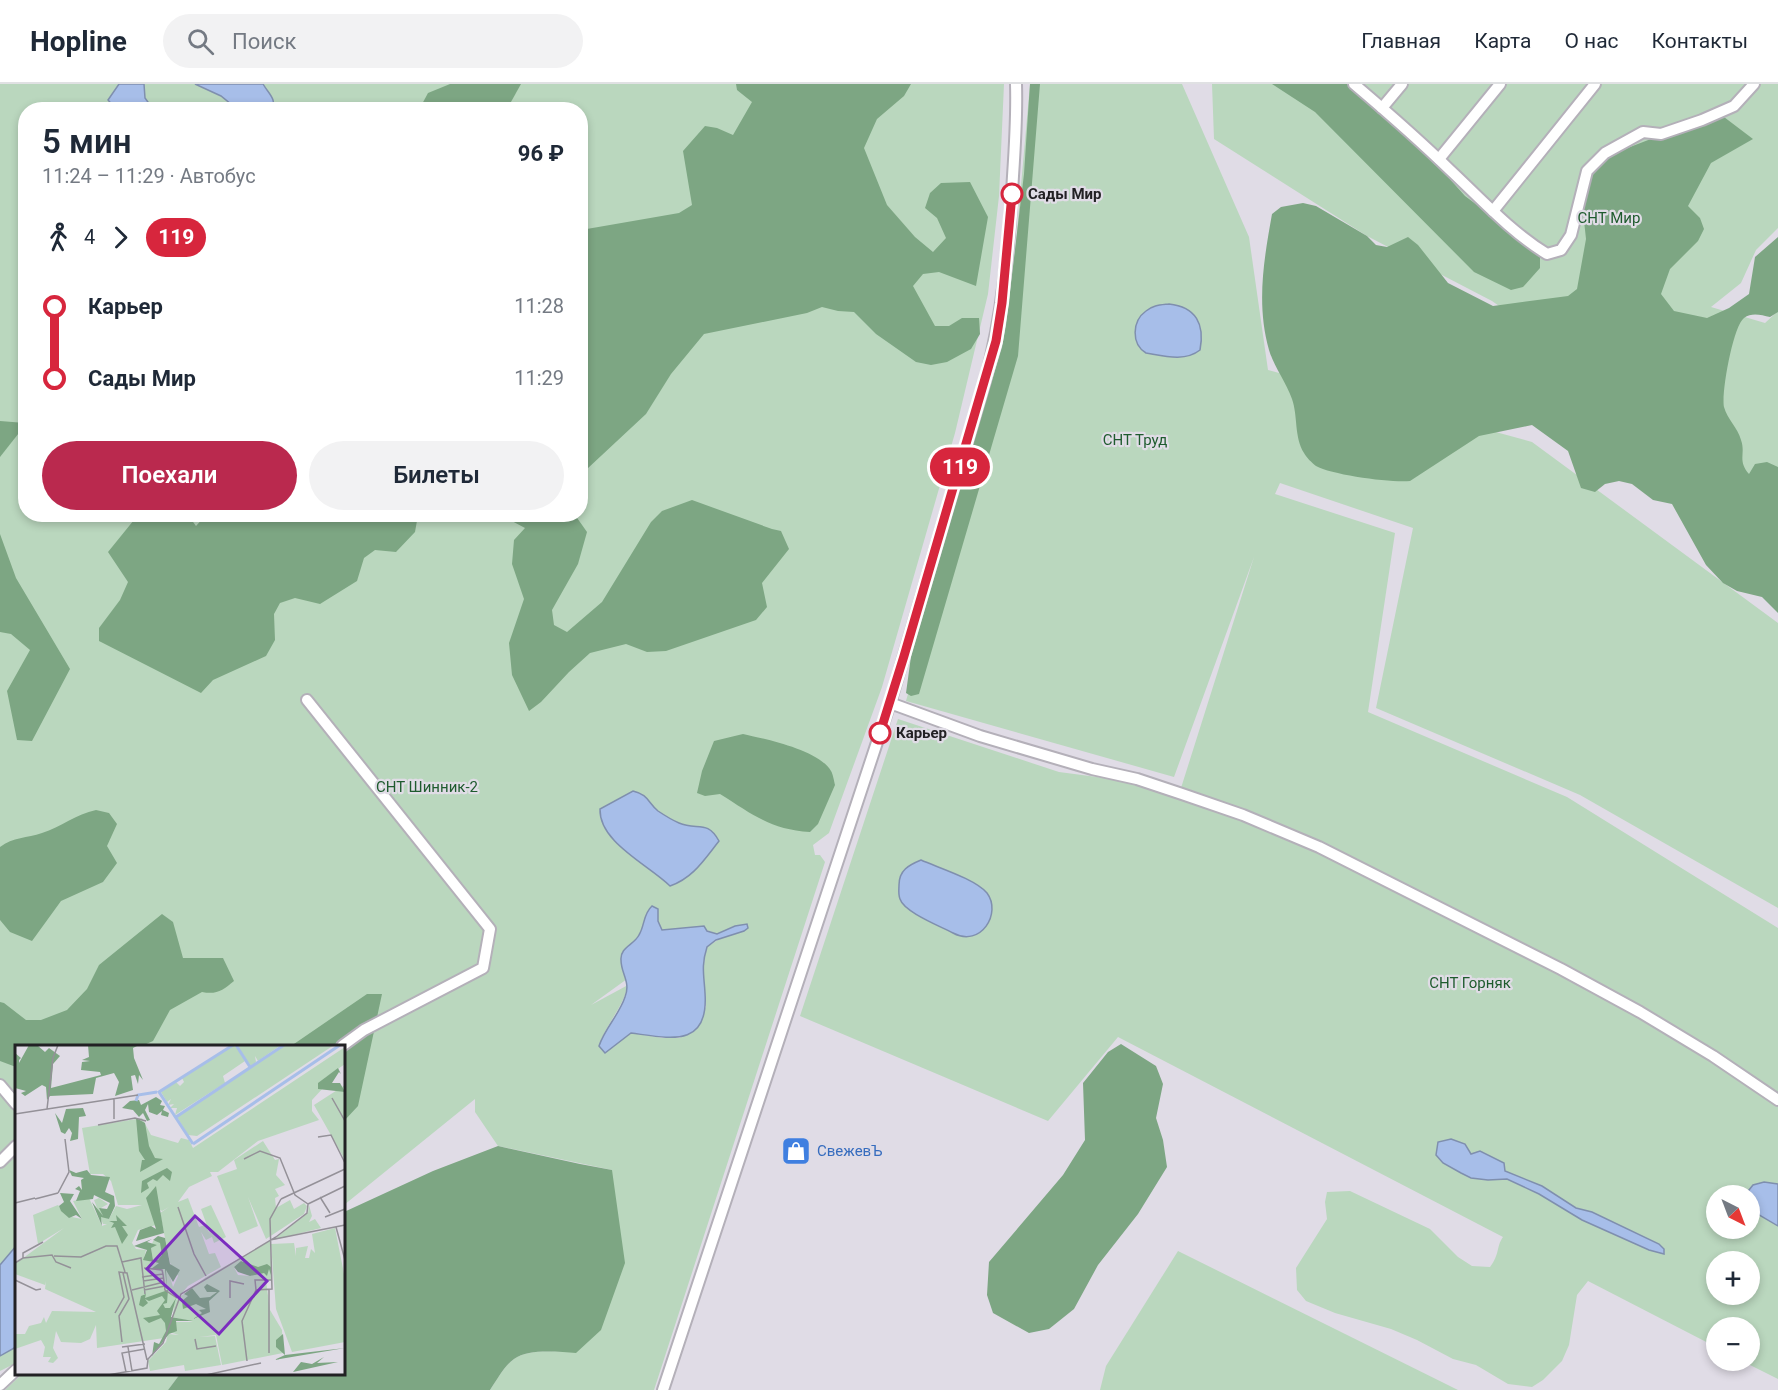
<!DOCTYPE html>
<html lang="ru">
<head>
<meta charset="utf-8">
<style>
  :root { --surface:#fff; --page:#f2f2f3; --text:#1f2937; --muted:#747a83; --line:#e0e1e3; --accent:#ba294e }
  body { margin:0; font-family:Roboto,sans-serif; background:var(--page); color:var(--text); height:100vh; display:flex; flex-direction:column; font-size:22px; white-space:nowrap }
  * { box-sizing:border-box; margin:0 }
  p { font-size:20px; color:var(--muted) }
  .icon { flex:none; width:33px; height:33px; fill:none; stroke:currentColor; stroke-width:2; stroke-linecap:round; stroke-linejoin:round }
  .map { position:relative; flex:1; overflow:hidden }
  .drawer { position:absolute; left:18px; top:18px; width:570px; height:420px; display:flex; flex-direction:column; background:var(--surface); border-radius:24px; box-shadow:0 3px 9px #0003 }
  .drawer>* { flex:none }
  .badge { padding:0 12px; border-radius:20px; font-size:21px; line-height:39px }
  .needle { width:39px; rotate:138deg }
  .buttons { position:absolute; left:1706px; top:1101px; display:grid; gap:12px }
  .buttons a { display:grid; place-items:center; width:54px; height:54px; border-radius:50%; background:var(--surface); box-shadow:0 3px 9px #0003; font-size:30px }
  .map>.badge { position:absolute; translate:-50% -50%; box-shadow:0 0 0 3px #fff }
  .legs { display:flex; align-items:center; gap:9px; height:66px; padding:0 24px; font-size:20px }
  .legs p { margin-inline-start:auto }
  .head { display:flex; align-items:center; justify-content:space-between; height:102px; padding:0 24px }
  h1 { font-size:33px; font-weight:600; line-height:45px }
  .primary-button { display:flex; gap:12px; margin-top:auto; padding:12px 24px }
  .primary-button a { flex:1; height:69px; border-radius:36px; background:var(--accent); color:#fff; font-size:24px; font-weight:600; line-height:69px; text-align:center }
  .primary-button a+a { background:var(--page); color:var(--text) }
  ul { padding:0 24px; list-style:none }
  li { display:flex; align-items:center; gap:21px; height:72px; font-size:22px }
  li i { display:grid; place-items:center; width:9px; height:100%; margin:0 8px; background:currentColor }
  li i::after { content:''; width:15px; height:15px; margin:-8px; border:4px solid; border-radius:50%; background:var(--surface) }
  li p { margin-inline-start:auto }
  li:first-child i { background:linear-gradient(#0000 50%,currentColor 0) }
  li:last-child i { background:linear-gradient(currentColor 50%,#0000 0) }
  header { display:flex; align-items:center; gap:36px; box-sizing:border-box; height:84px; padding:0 30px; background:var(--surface); border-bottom:2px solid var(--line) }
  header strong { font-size:28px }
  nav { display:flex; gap:33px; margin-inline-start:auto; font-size:21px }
  .search { width:420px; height:54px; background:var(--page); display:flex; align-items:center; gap:15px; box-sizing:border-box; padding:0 21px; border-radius:33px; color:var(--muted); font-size:22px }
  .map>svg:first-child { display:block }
</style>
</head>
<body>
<header>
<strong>Hopline</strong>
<div class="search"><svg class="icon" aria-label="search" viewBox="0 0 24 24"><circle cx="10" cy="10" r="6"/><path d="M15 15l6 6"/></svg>Поиск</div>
<nav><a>Главная</a><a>Карта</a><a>О нас</a><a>Контакты</a></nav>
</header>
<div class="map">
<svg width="1778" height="1306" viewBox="0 0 1778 1306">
  <rect width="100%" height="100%" fill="#e0dce6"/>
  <g fill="#bad7be" fill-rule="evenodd">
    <path d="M0,0H1004L999,112L988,210L955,349L882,603L829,749L813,761L815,771H820L825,778L654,1306H490C497,1296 504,1282 514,1275C529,1264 559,1268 576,1268L612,1086L498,1062L475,1028V1015L344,1121V962H16V1279L0,1287ZM26,26H580V430H26ZM747,841L744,847L724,852L707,863C701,884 705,902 706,923L680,954H663L631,949L623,954L599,962C606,940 623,924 628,901L591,921L699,843L717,850L734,842Z"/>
    <path d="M1030,0H1182L1249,153L1268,286L1532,358L1778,539V824L1580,711L1376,624L1413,444L1280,399L1275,410L1395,449L1368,628L1567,713L1778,844V1295L1742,1277L1749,1276V1244H1716V1263L1588,1197L1577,1211L1569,1261L1562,1277L1543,1296L1532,1303L1508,1300L1476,1281L1453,1275L1417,1256L1391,1245L1335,1229L1306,1217L1297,1206L1296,1184L1327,1135L1325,1118L1327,1108L1350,1107L1430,1145L1458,1173L1472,1182L1490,1183C1500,1170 1496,1163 1503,1153L1118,953L1048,1037L800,932L898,635L1059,688L1181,704L1254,473L1174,693L906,617L1007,260ZM1716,1112H1749V1144H1716ZM1716,1178H1749V1210H1716Z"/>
    <path d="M1212,0H1778V144L1756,166L1741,199L1711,223L1765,239L1778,227V417L1492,217L1367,152L1214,55Z"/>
    <path d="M1178,1167L1458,1306H1100L1106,1282Z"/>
    <path d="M22,1290H180L168,1306H5Z"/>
  </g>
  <g fill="#7da683">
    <path d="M450,0H521L507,25H422L421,22L428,9Z"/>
    <path d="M736,0H911L904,12L877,35L864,64L887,121L915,153L933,168L946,154L937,134L925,124L930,109L941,99L970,98L988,133L976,202L939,188L923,190L913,202L935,242H949L962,234H979L980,250L971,265L947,278L931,281L916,278L876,250L854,228L838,227L822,223L807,229L704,250L671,290L646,330L587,385L581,399V146L679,129L692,121L683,67L705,42L717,44L733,51L752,18L737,6Z"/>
    <path d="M1030,0H1040L1018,272L919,610L911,612L906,609L912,565L1002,263L1006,241L1024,90Z"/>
    <path d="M1272,0H1349L1407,47L1465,112L1540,168V184L1523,203L1511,206L1474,188L1315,28Z"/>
    <path d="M1724,33L1753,55L1711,79L1688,122L1700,134L1704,145L1698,157L1670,185L1661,210L1674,227L1707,234L1729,224L1749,210L1755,173L1778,153V228L1770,233C1761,231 1752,228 1744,234C1733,242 1721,310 1724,323C1727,335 1738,344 1741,356C1746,370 1737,376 1749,390L1755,380L1767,378L1778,383V529L1762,513L1737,507L1723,499L1706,481L1672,420L1653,416L1632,400L1619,397L1605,400L1595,408L1581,404L1568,367L1532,341L1479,352L1410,397C1392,399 1332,391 1316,382C1312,379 1306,373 1304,369C1294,353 1298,332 1292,315C1286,298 1274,283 1269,266C1256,220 1264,175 1272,130L1281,123L1303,119L1316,122L1367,152L1376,161L1387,163L1408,153L1418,161L1448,199L1493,222L1568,212L1577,205L1586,155L1582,118L1589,95L1612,70L1656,53L1684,48Z"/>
    <path d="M0,337L25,339L26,340L0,373Z"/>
    <path d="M692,416L772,445L781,447L789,465L762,499L767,523L756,536L666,567L647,568L626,560L590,569L569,588L541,618L529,627L512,591L509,559L524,515L512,480L514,456L525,444L510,436L507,431H575L587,448L578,480L552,526L554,541L567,548L602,518L651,438L662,427Z"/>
    <path d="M138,431H188L196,442L206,431H418L415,448L396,468L375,466L364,474L357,497L320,520L295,514L280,519L274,530L275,556L266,572L213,596L201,609L99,557V544L120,516L128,498L108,468Z"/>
    <path d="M0,450L16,494L70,585L32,657L17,656L7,607L30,566L11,550L0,548Z"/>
    <path d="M743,650C765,655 819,666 831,687C833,690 834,697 835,701L818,740L810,748C771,746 752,730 720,710L705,712L697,709L702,687L714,657Z"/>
    <path d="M96,726L109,729L117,740L107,762L117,779L103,798L61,817L32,857L10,848L0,836V763C13,753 27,754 42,749C61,743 76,730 96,726Z"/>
    <path d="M162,830L173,838L183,874H223L234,897C223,906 217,911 202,908L170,926L153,957L142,962H16V983L0,977V918L4,919L26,936H41L67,926L87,905L99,881Z"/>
    <path d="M367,910H382L358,1022L344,1037V962H291Z"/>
    <path d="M1121,960L1156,982L1163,1000L1156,1034L1163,1056L1167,1083L1138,1130L1098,1181L1074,1225L1049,1245L1029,1249L993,1229L987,1211L989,1178L1063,1091L1085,1056L1083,999L1108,968Z"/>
    <path d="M498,1062L580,1080L612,1086L625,1179L601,1246L576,1269C559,1268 529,1264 514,1275C504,1282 497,1296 490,1306H168L180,1290H344V1128L433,1087Z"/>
  </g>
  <g fill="#a7bee9" stroke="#7f8fae" stroke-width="1.5">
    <path d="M119,0H144L145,14L153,25L117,26L108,16Z"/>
    <path d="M195,0H263C268,9 277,15 272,25H237L221,12Z"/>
    <path d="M1169,220C1196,223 1205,240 1200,266C1185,278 1164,272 1146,269C1131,260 1132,237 1146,227C1153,221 1160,221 1169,220Z"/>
    <path d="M633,707C649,711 647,718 658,727C664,731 672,736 679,739C697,747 707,735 719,757C704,776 693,794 670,802C647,780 599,758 600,725Z"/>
    <path d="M921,776C939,784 975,795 987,809C1002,829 981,864 953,849C940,842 904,828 900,815C898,810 899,805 899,801C899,786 909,781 921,776Z"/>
    <path d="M652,822L658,825V837L662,846L704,842L707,847L717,850L735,842L747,840L748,844L744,847L716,856L707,863C701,882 704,891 705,909C709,965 669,954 631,949L605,969L599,962C605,944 619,931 625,913C631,898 621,890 621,876C620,863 634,861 639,851C645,841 643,830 652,822Z"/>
    <path d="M1451,1055L1465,1060L1471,1070L1480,1067L1504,1079L1505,1087L1542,1102L1576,1124L1592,1128L1659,1160L1664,1165V1170L1649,1166L1582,1136L1539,1110L1507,1095L1488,1096L1471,1094L1461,1089L1443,1079L1436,1071L1438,1058Z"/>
    <path d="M1764,1098L1778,1100V1142L1749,1125V1112L1745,1111L1753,1101Z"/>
    <path d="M16,1162V1263L0,1272V1181Z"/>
  </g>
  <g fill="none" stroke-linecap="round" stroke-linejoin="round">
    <g stroke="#b4b0b9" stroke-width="14">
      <g id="minor">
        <path d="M1354,0C1387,28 1419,56 1450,86C1481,115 1511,148 1547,170L1561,166L1571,151L1587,87L1605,69L1643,48L1661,50L1702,36L1734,22L1754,0"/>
        <path d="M1382,24L1402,0"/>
        <path d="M1439,75L1500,0"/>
        <path d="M1493,127L1595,0"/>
        <path d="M307,616L490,845L483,884L364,946L342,962"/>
        <path d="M890,619L980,652L1092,685L1137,695L1182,710L1243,731L1319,763L1561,885L1640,928L1713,972L1778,1016"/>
        <path d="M0,1001L16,1020"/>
        <path d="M0,1078L16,1062"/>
        <path d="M0,1301L16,1286"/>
        <path d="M663,1306L890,619L985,297C1003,230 1009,161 1013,92C1015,62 1017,31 1016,0"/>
      </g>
    </g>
    <use href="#minor" stroke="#fff" stroke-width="10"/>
  </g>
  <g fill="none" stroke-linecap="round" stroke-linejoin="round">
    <g stroke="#fff" stroke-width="14">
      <path id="line-1" d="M880,649L904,572L996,257L1002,219L1012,110"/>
    </g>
    <use href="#line-1" stroke="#d7263d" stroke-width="9"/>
  </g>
  <defs>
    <g id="shop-square" transform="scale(1.5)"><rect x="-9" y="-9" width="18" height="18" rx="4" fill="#3f7fe0" stroke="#e0dce6"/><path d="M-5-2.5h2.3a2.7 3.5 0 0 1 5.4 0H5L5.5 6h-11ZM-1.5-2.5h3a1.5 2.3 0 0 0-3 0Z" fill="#fff"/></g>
  </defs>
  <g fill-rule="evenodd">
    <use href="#shop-square" x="796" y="1067"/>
  </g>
  <g fill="#fff" stroke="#d7263d" stroke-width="3">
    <circle cx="1012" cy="110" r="10"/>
    <circle cx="880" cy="649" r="10"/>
  </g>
  <g text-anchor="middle" stroke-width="4.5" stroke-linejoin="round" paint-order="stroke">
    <g font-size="15" font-weight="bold" fill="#222124" stroke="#e0dce6" text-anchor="start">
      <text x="1028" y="115">Сады Мир</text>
      <text x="896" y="654">Карьер</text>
    </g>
    <g font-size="15" fill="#1e5b2e" stroke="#e0dce6">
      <text x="1609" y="139">СНТ Мир</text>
      <text x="1135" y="361">СНТ Труд</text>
      <text x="427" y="708">СНТ Шинник-2</text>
      <text x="1470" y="904">СНТ Горняк</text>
    </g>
    <g font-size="15" fill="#366cbe" stroke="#e0dce6" text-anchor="start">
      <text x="817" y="1072">СвежевЪ</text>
    </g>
  </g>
  <g transform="translate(15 961)">
    <rect width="330" height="330" fill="#e0dce6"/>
    <path d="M218,0L223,4L222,0H266L243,16L240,11L241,17L236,21L226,8L230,16L208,31L210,38L160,70L162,63H155L159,59L153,60L156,54L152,57L146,47L161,37L165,41L169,37L167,33ZM269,0H319L182,91L173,90L162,72ZM330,2V19L310,33L309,42L297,55V66L304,75L243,96L203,127H195L197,131L174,142L163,157L173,153L184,182L190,180L195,189L186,164L196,160L211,192L199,198L197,192L191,195L186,187L194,209L200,208L206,222L173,241L161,255L191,232L255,196L257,235L251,236L255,265L267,285L268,308L207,320L201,290L184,292L200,291L206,320L170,326L169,320L135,326L133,316L151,297L153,289L164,290L154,287L156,277H178L158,272L159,260L149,293L82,303L81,280L75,294L66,298L46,297L41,286L38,303L43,313L38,318L33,317L36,312H28L30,302L26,295L0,304V289H10L14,281L26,278L29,272L31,278L37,266L81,267L30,244L31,236L30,240L0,229V219L49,183L23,199L18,170L43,160L52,171L67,174L58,156L74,153L87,181L92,179H88L79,155L84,153L93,159L86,163L88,171L94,174L101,161L112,164L127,160H103L96,136L88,129H75L67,83L127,73L136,90L163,98L166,93L174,95L178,103ZM134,158L147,166L154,162L145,168L155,218L163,231L158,242L145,195L138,196L136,203L138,215L143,217L139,218L129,213L131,205L121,204L117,198L123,185L141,180ZM227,216L241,222L248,223L236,231L223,230L219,222ZM330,40V115L299,60ZM248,96L260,115L264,114L261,130L270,140L260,144L264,151L260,153L261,163L275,155L279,164L289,158L292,161L289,169L251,194L233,152L243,181L224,189L202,131L222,124L219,115ZM294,160L297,171L294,177L300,174L306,183L258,195L293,168ZM320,183L330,234V297L277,307L261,264L256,199L279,198L281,211V203L293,201L290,213H294L296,204L300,208L297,189Z" fill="#bad7be" fill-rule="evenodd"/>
    <path d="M14,0H22L30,7L34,3L45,11L38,19L36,43L86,30L85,27L66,25L67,17L75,16L67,15L74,12L73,0H124L118,3L119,13L128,35L124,30L123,39L120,30L116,31L118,45L100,51L104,37L99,28L81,33L78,49L35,51L32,55L31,42L27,40L10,51L6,48L11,46L0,43V8L6,13L4,15V18ZM323,23L326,29L324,27L317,38H325L330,47L303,44V38ZM141,52L147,56L145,60L150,61L148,65L154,68L153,72L146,70L147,66L142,70L134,67L133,59L130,65L135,75L132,76L128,68L124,72L118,65L107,63L115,56L124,55L126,60ZM68,63L71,71L64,72L63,94L55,96L57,88L54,83L50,89L46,87L40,68L47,78L51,64ZM121,73L130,78L134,101L140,113L148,114L125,127L127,115H130L124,106ZM152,123L157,127L155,136L148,130L142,136L138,134L132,138L134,143L126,148L127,136ZM54,125L61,128L72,125L76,130L95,132L90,147L99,151L100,161L94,174L86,172L87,181L77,157L88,171L84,163L92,164L95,158L79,150L78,154L61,156L65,146L60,144L64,141L67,145L66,135L69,133L57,131ZM141,141L149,188L121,196L125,185L136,181L141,184L131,153ZM45,148L59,149L55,156L67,174L61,170L54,173L46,166L44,161L49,157ZM101,170L112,181H107L113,190L107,199L100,182L96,183L99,178L94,176H102ZM143,191L150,193L155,219L165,225L158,237L151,225L152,245L150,224H136L144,218L128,215L132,205L119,201L137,194L132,197L142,200L136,203L138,215H143L147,210L145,198L138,195ZM226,216L243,222L252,219L256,222V230L254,224L252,231L249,228L235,231L223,227L219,222ZM192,239L205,246L194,256L195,267L178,274L187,268L184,265L191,264L181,259L168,264L167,256L173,251L169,249L177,243L185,253L195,252L202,247H192L189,242ZM153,245L152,258L148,259L150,263H155L161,253L156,272L178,276H161L162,286L154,289L137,311L139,297L144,299L151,286L150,278L146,273L134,278L128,273L145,270L142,266L150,255L147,251L134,256L130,254L133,258L128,262L124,260L126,251L131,249L130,253ZM268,289L270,310L330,303L259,315L270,310L261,302V295ZM309,312L302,318L323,317L278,327L286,317L297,319Z" fill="#7da683"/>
    <path fill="none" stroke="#a7bee9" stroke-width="3" d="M221,0L235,22M121,56L123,50L142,47M161,72L269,0M178,99L144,47L218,0M178,99L325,0"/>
    <path fill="none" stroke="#949198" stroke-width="1.5" d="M317,53L330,76M32,64L38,13L43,0M0,69L123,50M99,74V54M83,80L120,73L131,76M303,92L316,90L330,118M229,114L245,106L265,113L280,150L293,159M43,148L54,127L50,94M305,152L315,168M20,154L43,148M266,154L330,124M0,158L20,153M293,159L330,141M163,162L179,209L191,231M310,172L330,164M321,182L330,215M255,195L330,180M39,211L66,212L91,201H102L110,227M8,213V208L28,197M107,217L126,213L130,249M0,218L8,213L37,210L41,217L56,223M129,223L147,225L148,229M148,229L150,245L162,253M127,232L148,229M0,235L21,245L26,244M128,236L149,233M117,245L149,237M129,245L150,241M241,245L240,235H257M215,253V236L229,239M100,268L109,252L104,227L112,228L132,315M180,294L182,304L201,301M107,297L104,271L114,254L108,228M107,302L130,299M113,302L117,326M254,308V244M232,316L227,276L241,245L257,244L255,174L266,154M111,327L107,308L130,304M93,330L132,323L133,314L148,298L166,249L261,192L292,168L293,159M191,330L246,318"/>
    <path fill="#7b2cbf" fill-opacity="0.15" stroke="#7b2cbf" stroke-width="3" d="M180,171L252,236L204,289L132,224Z"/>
    <rect width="330" height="330" fill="none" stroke="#222124" stroke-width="3"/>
  </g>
</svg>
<div class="buttons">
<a><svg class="needle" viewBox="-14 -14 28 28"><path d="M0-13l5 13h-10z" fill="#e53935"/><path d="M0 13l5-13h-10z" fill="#747a83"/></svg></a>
<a>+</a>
<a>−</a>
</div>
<b class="badge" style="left:960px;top:383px;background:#d7263d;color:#fff">119</b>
<section class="drawer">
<div class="head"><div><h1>5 мин</h1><p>11:24 – 11:29 · Автобус</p></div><b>96 ₽</b></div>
<div class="legs"><svg class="icon" aria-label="walk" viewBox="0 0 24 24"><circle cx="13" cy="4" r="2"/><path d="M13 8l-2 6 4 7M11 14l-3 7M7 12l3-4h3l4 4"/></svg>4<svg class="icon" aria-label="forward" viewBox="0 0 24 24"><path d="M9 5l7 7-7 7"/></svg><b class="badge" style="background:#d7263d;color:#fff">119</b></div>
<ul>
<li><i style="color:#d7263d"></i><b>Карьер</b><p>11:28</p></li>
<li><i style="color:#d7263d"></i><b>Сады Мир</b><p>11:29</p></li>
</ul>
<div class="primary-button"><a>Поехали</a><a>Билеты</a></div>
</section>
</div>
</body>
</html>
